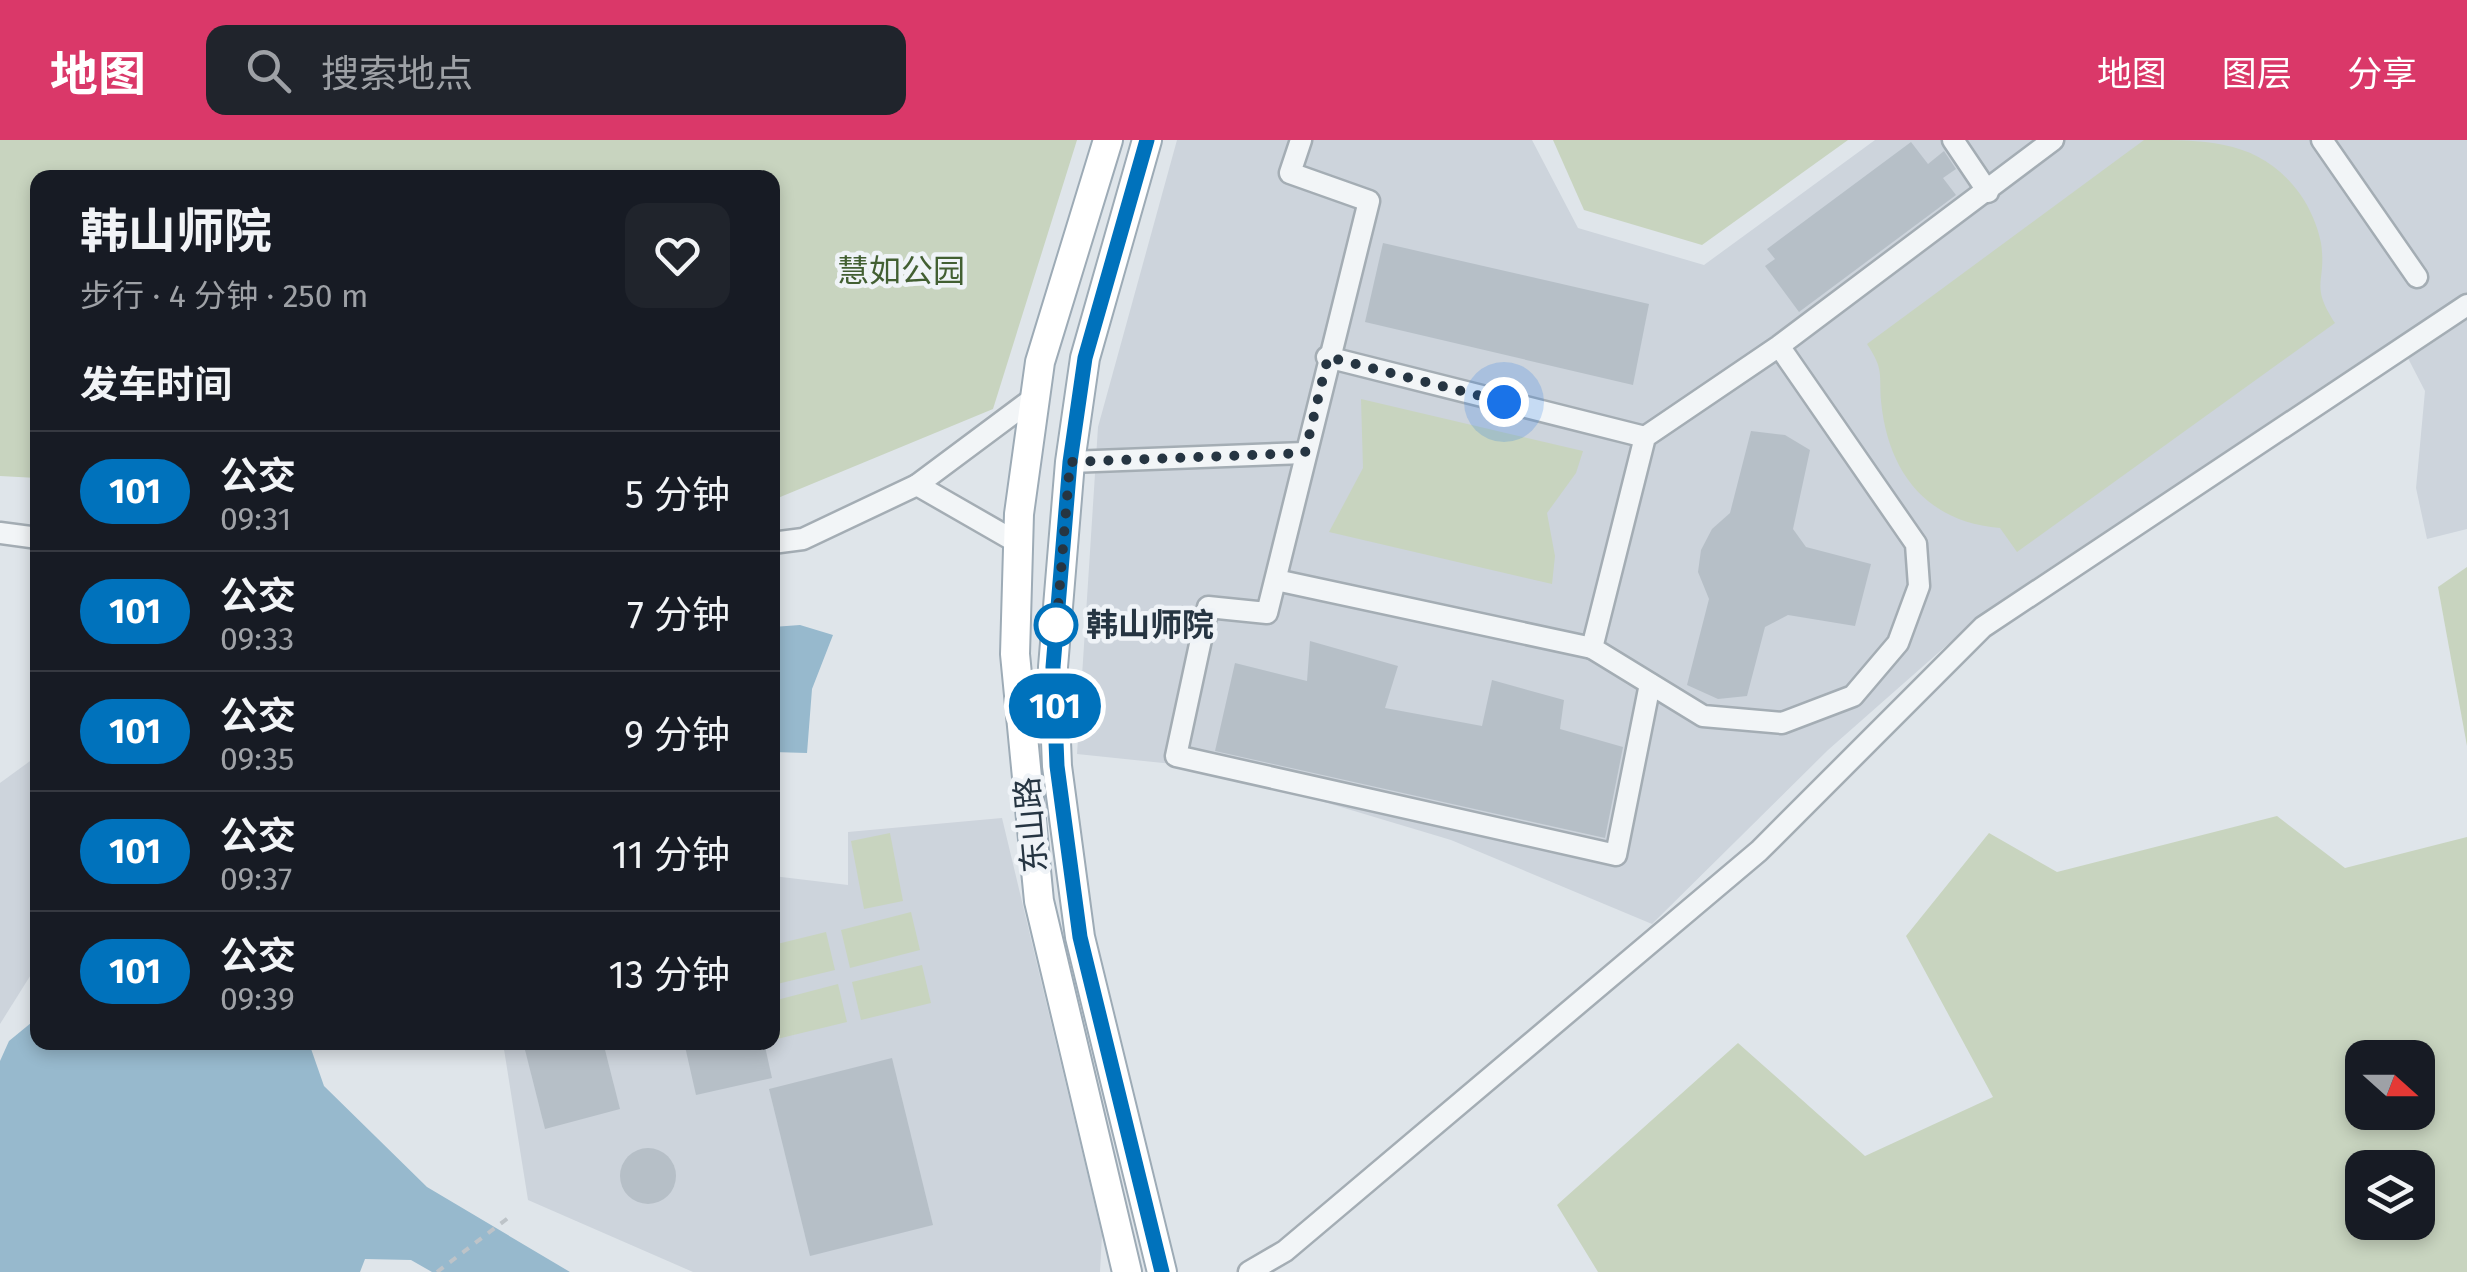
<!DOCTYPE html>
<html lang="zh">
<head>
<meta charset="utf-8">
<style>
  :root { --surface:#171b24; --page:#20242c; --text:#f1f3f6; --muted:#9ea1a6; --line:#363941; --accent:#da3869 }
  body { margin:0; font-family:"Fira Sans","Noto Sans SC",sans-serif; background:var(--page); color:var(--text); height:100vh; display:flex; flex-direction:column; font-size:38px; white-space:nowrap }
  * { box-sizing:border-box; margin:0 }
  p { font-size:32px; color:var(--muted) }
  .icon { flex:none; width:55px; height:55px; fill:none; stroke:currentColor; stroke-width:2; stroke-linecap:round; stroke-linejoin:round }
  .map { position:relative; flex:1; overflow:hidden }
  .panel { position:absolute; left:30px; top:30px; width:750px; height:880px; display:flex; flex-direction:column; background:var(--surface); border-radius:20px; box-shadow:0 5px 15px #0003 }
  .panel>* { flex:none }
  .badge { padding:0 20px; border-radius:32px; font-size:35px; line-height:65px }
  .needle { width:65px; rotate:111deg }
  .controls { position:absolute; left:2345px; top:900px; display:grid; gap:20px }
  .controls a { display:grid; place-items:center; width:90px; height:90px; border-radius:20px; background:var(--surface); box-shadow:0 5px 15px #0003; font-size:50px }
  .you { position:absolute; width:50px; height:50px; margin:-25px; border:8px solid #fff; border-radius:50%; background:#1a73e8; box-shadow:0 0 0 15px #1a73e833 }
  .map>.badge { position:absolute; translate:-50% -50%; box-shadow:0 0 0 5px #fff }
  h2 { padding:0 50px; font-size:38px; line-height:90px }
  .round { display:grid; place-items:center; flex:none; width:105px; height:105px; border-radius:20px; background:var(--page) }
  .head { display:flex; align-items:center; justify-content:space-between; height:170px; padding:0 50px }
  h1 { font-size:48px; font-weight:700; line-height:75px }
  ul { padding:0; list-style:none }
  li { display:flex; align-items:center; gap:30px; height:120px; padding:0 50px; border-top:2px solid var(--line) }
  li div { flex:1 }
  li b { display:block; font-size:38px }
  li em { font-style:normal }
  li .badge { min-width:110px; font-weight:700; text-align:center }
  header { display:flex; align-items:center; gap:60px; box-sizing:border-box; height:140px; padding:0 50px; background:var(--accent); color:#fff }
  header strong { font-size:48px }
  nav { display:flex; gap:55px; margin-inline-start:auto; font-size:35px }
  .search { width:700px; height:90px; background:var(--page); display:flex; align-items:center; gap:25px; box-sizing:border-box; padding:0 35px; border-radius:20px; color:var(--muted); font-size:38px }
  .map>svg:first-child { display:block }
</style>
</head>
<body>
<header>
<strong>地图</strong>
<div class="search"><svg class="icon" aria-label="search" viewBox="0 0 24 24"><circle cx="10" cy="10" r="6"/><path d="M15 15l6 6"/></svg>搜索地点</div>
<nav><a>地图</a><a>图层</a><a>分享</a></nav>
</header>
<div class="map">
<svg width="2467" height="1132" viewBox="0 0 2467 1132">
  <rect width="100%" height="100%" fill="#dfe5ea"/>
  <g fill="#cdd4dc">
    <path d="M1177,0H1532L1578,88L1704,125L1875,0H2467V389L2427,399L2416,348L2425,251L2397,197L1988,469L1828,610L1652,784L1451,700L1211,628L1077,614L1098,287Z"/>
    <path d="M37,616V825L0,884V643Z"/>
    <path d="M1002,678L1102,1095L1100,1132H693L528,1060L503,903L772,902L773,736L848,745V692Z"/>
  </g>
  <g fill="#c8d4bf" fill-rule="evenodd">
    <path d="M0,0H1077L993,269L773,360L772,38H38L37,338L0,336Z"/>
    <path d="M1553,0H1848L1702,105L1584,70Z"/>
    <path d="M2144,0C2209,0 2261,0 2300,54C2310,68 2318,87 2321,103C2327,144 2309,143 2335,183L2017,412L2000,388C1927,382 1888,333 1881,261C1879,233 1884,230 1867,204Z"/>
    <path d="M1361,259L1583,311L1576,333L1547,373L1555,416L1552,444L1329,392L1363,328Z"/>
    <path d="M2467,427V606L2438,447Z"/>
    <path d="M2277,676L2345,728L2467,697V1132H1598L1557,1065L1738,903L1865,1016L1993,957L1906,796L1989,693L2057,732ZM2362,918H2418V972H2362ZM2362,1028H2418V1082H2362Z"/>
    <path d="M890,693L903,761L864,769L851,701Z"/>
    <path d="M911,772L920,810L850,828L841,790Z"/>
    <path d="M826,792L835,830L773,845V805Z"/>
    <path d="M922,825L931,863L861,880L852,842Z"/>
    <path d="M838,844L847,882L777,899L773,861Z"/>
  </g>
  <g fill="#97b9cd">
    <path d="M800,485L833,495L812,549L807,613L773,612V487Z"/>
    <path d="M37,878L38,902L309,903L324,946L427,1047L570,1132H432L411,1120L365,1119L360,1132H0V921L9,901Z"/>
  </g>
  <g fill="#b6bfc7">
    <path d="M1911,2L1928,24L1944,11L1956,29L1943,38L1956,55L1799,172L1765,126L1775,119L1767,109Z"/>
    <path d="M1383,103L1649,164L1633,245L1365,182Z"/>
    <path d="M1751,291L1785,295L1810,310L1793,389L1806,407L1871,424L1855,486L1788,475L1765,487L1747,556L1718,559L1687,545L1709,459L1698,432L1701,410L1712,389L1730,373Z"/>
    <path d="M1310,501L1398,526L1385,568L1482,586L1492,540L1564,560L1560,589L1623,607L1605,698L1215,611L1235,523L1307,541Z"/>
    <path d="M523,902H603L620,969L545,989Z"/>
    <path d="M684,902H764L772,938L696,955Z"/>
    <path d="M892,918L933,1085L810,1116L769,949Z"/>
    <circle cx="648" cy="1036" r="28"/>
  </g>
  <g fill="none" stroke-linecap="round" stroke-linejoin="round">
    <g stroke="#a4adb4" stroke-width="25">
      <g id="minor">
        <path d="M1301,0L1290,33L1369,61L1267,473L1208,467L1176,616L1616,715L1650,544"/>
        <path d="M1953,0L1988,52"/>
        <path d="M2322,0L2417,137"/>
        <path d="M1779,206L1916,404L1919,446L1898,503L1853,556L1782,583L1703,576L1592,508L1645,297L1779,206L2053,0"/>
        <path d="M1327,217L1645,297"/>
        <path d="M1070,322L1305,313"/>
        <path d="M0,393L38,398"/>
        <path d="M772,403L803,399L917,345"/>
        <path d="M1018,403L917,345L1035,257"/>
        <path d="M1276,440L1592,508"/>
        <path d="M1249,1132L1285,1111L1759,711L1983,487L2467,165"/>
      </g>
    </g>
    <g stroke="#9dabb6" stroke-width="32">
      <g id="major">
        <path d="M1108,0L1040,222L1019,374L1015,514L1039,761L1127,1132"/>
        <path d="M1147,0L1085,218L1070,322L1053,527L1057,626L1080,797L1162,1132"/>
      </g>
    </g>
    <path stroke="#bdc3c8" stroke-width="4" stroke-dasharray="8 8" stroke-linecap="butt" d="M437,1132L512,1075"/>
    <use href="#minor" stroke="#f2f5f7" stroke-width="20"/>
    <use href="#major" stroke="#fff" stroke-width="28"/>
  </g>
  <g fill="none" stroke-linecap="round" stroke-linejoin="round">
    <g stroke="#fff" stroke-width="22">
      <path id="line" d="M1147,0L1085,218L1070,322L1053,527L1057,626L1080,797L1162,1132"/>
    </g>
    <use href="#line" stroke="#0072bc" stroke-width="15"/>
    <path stroke="#263542" stroke-width="10" stroke-dasharray="0 18" d="M1056,485V492L1070,322L1305,313L1328,217L1504,262"/>
  </g>
  <circle fill="#fff" stroke="#0072bc" stroke-width="5" cx="1056" cy="485" r="20"/>
  <g text-anchor="middle" stroke-width="9" stroke-linejoin="round" paint-order="stroke">
    <g font-size="32" fill="#425f32" stroke="#eff3f7">
      <text x="901" y="142">慧如公园</text>
    </g>
    <g font-size="32" font-weight="bold" fill="#263542" stroke="#eff3f7" text-anchor="start">
      <text x="1086" y="496">韩山师院</text>
    </g>
    <g font-size="32" fill="#263542" stroke="#eff3f7">
      <text transform="translate(1031 685) rotate(-95)" y="11">东山路</text>
    </g>
  </g>
</svg>
<div class="controls">
<a><svg class="needle" viewBox="-14 -14 28 28"><path d="M0-13l5 13h-10z" fill="#e53935"/><path d="M0 13l5-13h-10z" fill="#9ea1a6"/></svg></a>
<a><svg class="icon" aria-label="layers" viewBox="0 0 24 24"><path d="M12 4l9 5-9 5-9-5zM3 14l9 5 9-5"/></svg></a>
</div>
<div class="you" style="left:1504px;top:262px"></div>
<b class="badge" style="left:1055px;top:566px;background:#0072bc;color:#fff">101</b>
<section class="panel">
<div class="head"><div><h1>韩山师院</h1><p>步行 · 4 分钟 · 250 m</p></div><a class="round"><svg class="icon" aria-label="heart" viewBox="0 0 24 24"><path d="M12 20l-8-8c-3-5 5-10 8-4 3-6 11-1 8 4z"/></svg></a></div>
<h2>发车时间</h2>
<ul>
<li><span class="badge" style="background:#0072bc;color:#fff">101</span><div><b>公交</b><p>09:31</p></div><em>5 分钟</em></li>
<li><span class="badge" style="background:#0072bc;color:#fff">101</span><div><b>公交</b><p>09:33</p></div><em>7 分钟</em></li>
<li><span class="badge" style="background:#0072bc;color:#fff">101</span><div><b>公交</b><p>09:35</p></div><em>9 分钟</em></li>
<li><span class="badge" style="background:#0072bc;color:#fff">101</span><div><b>公交</b><p>09:37</p></div><em>11 分钟</em></li>
<li><span class="badge" style="background:#0072bc;color:#fff">101</span><div><b>公交</b><p>09:39</p></div><em>13 分钟</em></li>
</ul>
</section>
</div>
</body>
</html>
